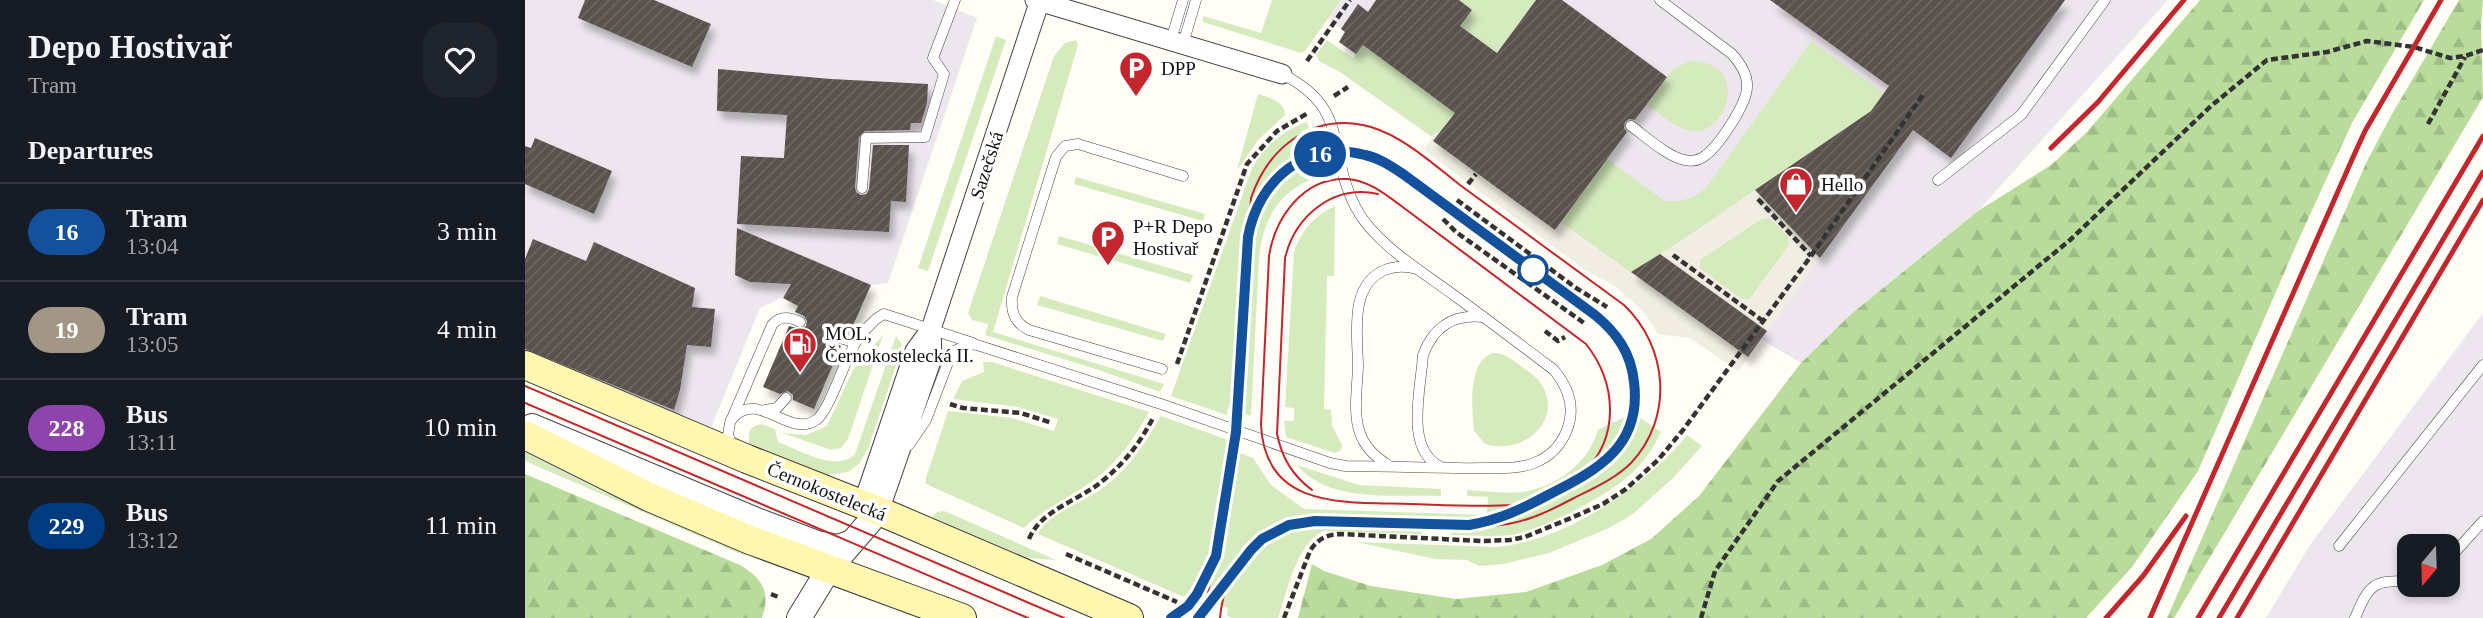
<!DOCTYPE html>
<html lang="en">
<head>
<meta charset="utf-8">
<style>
  :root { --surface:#171b24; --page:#20242c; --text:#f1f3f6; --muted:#9ea1a6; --line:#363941 }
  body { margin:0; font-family:Georgia,serif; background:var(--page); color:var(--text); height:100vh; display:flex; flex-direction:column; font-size:26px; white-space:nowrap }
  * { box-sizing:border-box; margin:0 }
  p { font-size:23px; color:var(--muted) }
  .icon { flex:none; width:38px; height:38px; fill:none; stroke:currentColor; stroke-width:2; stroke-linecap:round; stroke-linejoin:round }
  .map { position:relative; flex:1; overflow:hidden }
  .sheet { display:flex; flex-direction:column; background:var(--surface); width:525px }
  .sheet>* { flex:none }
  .badge { padding:0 14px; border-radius:23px; font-size:24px; line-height:46px }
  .needle { width:46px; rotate:199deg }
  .fabs { position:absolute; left:1872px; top:534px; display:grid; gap:14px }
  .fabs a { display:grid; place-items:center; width:63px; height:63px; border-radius:14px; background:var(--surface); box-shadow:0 4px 10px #0003; font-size:35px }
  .map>.badge { position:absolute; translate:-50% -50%; box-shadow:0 0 0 4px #fff }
  h2 { padding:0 28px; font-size:26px; line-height:63px }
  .round { display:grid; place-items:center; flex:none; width:74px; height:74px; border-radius:21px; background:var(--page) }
  .head { display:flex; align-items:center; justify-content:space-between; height:119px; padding:0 28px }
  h1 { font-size:33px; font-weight:600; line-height:52px }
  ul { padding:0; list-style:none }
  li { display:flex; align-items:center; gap:21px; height:98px; padding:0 28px; border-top:2px solid var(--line) }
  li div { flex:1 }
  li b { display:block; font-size:26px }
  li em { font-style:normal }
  li .badge { min-width:77px; font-weight:700; text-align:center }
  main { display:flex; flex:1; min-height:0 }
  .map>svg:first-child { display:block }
</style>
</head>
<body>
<main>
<section class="sheet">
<div class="head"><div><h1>Depo Hostivař</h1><p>Tram</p></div><a class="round"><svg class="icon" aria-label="heart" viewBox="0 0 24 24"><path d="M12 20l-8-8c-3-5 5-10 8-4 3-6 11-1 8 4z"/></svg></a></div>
<h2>Departures</h2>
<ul>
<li><span class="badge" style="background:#13519c;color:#fff">16</span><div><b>Tram</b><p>13:04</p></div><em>3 min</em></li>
<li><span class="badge" style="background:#a29786;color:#fff">19</span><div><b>Tram</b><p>13:05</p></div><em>4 min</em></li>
<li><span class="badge" style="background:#8e44ad;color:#fff">228</span><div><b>Bus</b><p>13:11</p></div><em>10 min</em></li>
<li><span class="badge" style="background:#003b80;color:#fff">229</span><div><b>Bus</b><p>13:12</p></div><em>11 min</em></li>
</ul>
</section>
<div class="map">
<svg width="1958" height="618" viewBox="0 0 1958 618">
  <defs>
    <pattern id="forest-firs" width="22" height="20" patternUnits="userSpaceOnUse" patternTransform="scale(1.75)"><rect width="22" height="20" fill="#b9dc9c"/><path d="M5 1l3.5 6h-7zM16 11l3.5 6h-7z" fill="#9ebc85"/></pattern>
    <pattern id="building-hatch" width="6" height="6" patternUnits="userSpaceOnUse" patternTransform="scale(1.75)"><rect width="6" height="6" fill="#5a524d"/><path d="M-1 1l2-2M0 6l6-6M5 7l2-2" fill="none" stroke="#6d6662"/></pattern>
    <filter id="shadow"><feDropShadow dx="4.5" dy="8" stdDeviation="3.5" flood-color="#0004"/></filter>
  </defs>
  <rect width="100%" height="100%" fill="#fffdf5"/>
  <g fill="#eee6ef" fill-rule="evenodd">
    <path d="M0,0H408L452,18L363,283L346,285L276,256L258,297L235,308L185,430L0,351Z"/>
    <path d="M816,0H1643L1453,211L1325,315L1276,363L1236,339L1388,130L1351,104L1346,111L1159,239L912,100L838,46L831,54L814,42L820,32L803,19Z"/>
    <path d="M1958,313V618H1741L1785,545ZM1885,546H1923V584H1885Z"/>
  </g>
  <g fill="#d5ebbd">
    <path d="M747,0H816L780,51L776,53L678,22V16L736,33Z"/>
    <path d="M934,0H1011L972,53L935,26L947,10Z"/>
    <path d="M471,36L481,40L403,271L393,268Z"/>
    <path d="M551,40L553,45L468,332L639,384L635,392L574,370L460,335L463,324L447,320L443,313L529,56L540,43Z"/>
    <path d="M802,40L828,58L838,45L912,100L1082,159L1140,201H1152L1166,198L1180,189L1286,41L1359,93L1346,111L1159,239L1106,273L911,132L907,137L815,72L794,61L791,55Z"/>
    <path d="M1165,61C1228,61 1202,138 1165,131C1149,127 1135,114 1122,105L1148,69Z"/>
    <path d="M733,94C745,98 760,101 760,115L734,139L712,170Z"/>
    <path d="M782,122L797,175C756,189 739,215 734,257L726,416L703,407L702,415L646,396L727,168C740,147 757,130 782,122Z"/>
    <path d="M551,177L680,214L678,221L549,184Z"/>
    <path d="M810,206L809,276H802L799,409L806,410L807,425L817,445L816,450L810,453L761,437L759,421H769V408L760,407L769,252C776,231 790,215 810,206Z"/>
    <path d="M1244,217L1263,236L1264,245L1225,299H1216L1175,269L1174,260L1236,219Z"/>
    <path d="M534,236L668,275L665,283L532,244Z"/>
    <path d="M515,296L641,334L638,341L512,305Z"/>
    <path d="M358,335L323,439L316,448L306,450L258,433L281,435L302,426L328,370Z"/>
    <path d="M371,336L377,344L375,354L344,446L335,463L323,472L300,475L224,445V432C232,421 239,425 250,429L253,442C275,450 311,473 330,454Z"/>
    <path d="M968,353C980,353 987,359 997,367C1003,371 1009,375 1014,381C1042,418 999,456 960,444L949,431C947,409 942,361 968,353Z"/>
    <path d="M458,362H467L624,412C609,439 592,464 566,482C544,498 519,508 499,528L401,484V478L423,411L487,418L529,431L533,419L493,407L428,399L437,381L459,372Z"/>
    <path d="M1106,414L1111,415L1136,432C1129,447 1121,459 1109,471C1087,494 1017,530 986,535C966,537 946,535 926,535L927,530L945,531V520H918L917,528L898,527L897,534L798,531C770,547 763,589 753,618H707L702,616L703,608L664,591L659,597L513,534C522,513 565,500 583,484C606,465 621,442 636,416L703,440L702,448L728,458L746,485L779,509L962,515L963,497L942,496V490C960,491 979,494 997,492C1031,487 1063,464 1073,430Z"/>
    <path d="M1162,435L1177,446L1148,478L1108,514L1084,528L1024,553L979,564L954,566L942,560L910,559L831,542L971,547C1038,542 1120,487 1162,435Z"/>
    <path d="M0,452L77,491L224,554L218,555L0,461Z"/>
    <path d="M772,465L834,485L916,489V496C870,494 804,504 772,465Z"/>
    <path d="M419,511L424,513L531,560L501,558L407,517L412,512Z"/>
  </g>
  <g fill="url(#forest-firs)">
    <path d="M1675,0H1899L1827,123L1773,241L1673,471L1607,567L1561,618H773L787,564L799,571L846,586L931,599L1001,592L1077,565L1126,539L1174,496L1276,363L1325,315L1453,211L1526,165L1562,132Z"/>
    <path d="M1934,0H1958L1956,25L1958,97L1649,618H1642L1842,161L1867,114Z"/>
    <path d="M0,474L215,565C237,578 246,592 237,618H0Z"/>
  </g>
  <path fill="#f1ede2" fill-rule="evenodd" d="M1372,74L1409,101L1213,371L1165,338L1133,334L1119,312L1091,287L1060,270L899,150L911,132L1106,273L1159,239L1346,111ZM1245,218L1263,236L1264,245L1225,299H1216L1175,268V260L1236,219ZM1130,289L1214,312L1195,337Z"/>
  <g fill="url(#building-hatch)" filter="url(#shadow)">
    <path d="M60,0H129L186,24L167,67L53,18Z"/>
    <path d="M851,0H934L947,10L935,26L972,53L1011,0H1037L1142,77L1110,120L1104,119L1100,122L1099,128L1102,132L1030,230L908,141L930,113L838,45L831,54L814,42L820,32L816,29L833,4L843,12Z"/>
    <path d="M1245,0H1540L1426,158L1388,130L1295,258L1230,190L1346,111L1364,86Z"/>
    <path d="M193,69L306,79L403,84L402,103L396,123H386L385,130L340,131L334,137L330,187L331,192L336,195L341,194L344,189L348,145H384L381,202L366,201L364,232L212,224L216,156L259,158L262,115L192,111Z"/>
    <path d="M10,138L87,171L69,214L0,184V146L6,148Z"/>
    <path d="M212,228L346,285L327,328L324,327L322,332L310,330L305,334L306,341L316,346L289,409L268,400V395L263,391L255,394L238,387L264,326L276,329L281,326L282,321L279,316L270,312L273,306L258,298L266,284L225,282L210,275Z"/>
    <path d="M8,239L61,261L69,242L170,288L167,307L190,309L186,347L162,345L155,390L149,410L0,349V259Z"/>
    <path d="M1135,254L1242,331L1223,357L1106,272Z"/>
  </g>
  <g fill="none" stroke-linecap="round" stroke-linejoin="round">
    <g stroke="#444" stroke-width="11">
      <g id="service">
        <path d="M646,40L658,0"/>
        <path d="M658,44L671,0"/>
        <path d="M1106,126C1120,136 1144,158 1160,160C1168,162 1175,160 1181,155C1194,145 1222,104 1222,87C1223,74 1215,63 1207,54L1135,0"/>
        <path d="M1413,180L1496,115L1580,0"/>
        <path d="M337,188L341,138L400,137L419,74L408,58L430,0"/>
        <path d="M312,337L328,342L351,319L359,314L448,343"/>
        <path d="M637,369L504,330C490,323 486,313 487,297L531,157L540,146L553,144L658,176"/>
        <path d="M240,410L252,408L261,398"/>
        <path d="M206,420C233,387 263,439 291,420C305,411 320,357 333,339"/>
        <path d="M384,445L401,420L427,352L444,344L452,345L636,404L805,463L820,466C867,466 914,469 961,468C977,468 994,469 1009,463C1025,457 1036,445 1042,430C1051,407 1043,387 1029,370C996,345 963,320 930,296C898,272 850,244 831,208C801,152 827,109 757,74"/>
        <path d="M208,447L203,435L205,423L247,325C255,315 265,317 275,322"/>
        <path d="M863,465C851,457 840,448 835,433C828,414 832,389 833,368C833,337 823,285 860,270C870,266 881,266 892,269"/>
        <path d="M916,467C879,450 896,389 898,355C909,326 928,314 958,317"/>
        <path d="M1814,546L1958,365"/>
        <path d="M1923,560L1958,521"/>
        <path d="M1830,618C1844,585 1848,579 1885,582"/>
      </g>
    </g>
    <g stroke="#444" stroke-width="21">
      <g id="minor">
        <path d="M510,0L757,74"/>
        <path d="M338,504L390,351L406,329L515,0"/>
        <path d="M354,511L407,358L406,329"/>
      </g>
    </g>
    <g stroke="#444" stroke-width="26">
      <g id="tertiary">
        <path d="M7,426L234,521L292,543L313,547L327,542"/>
        <path d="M274,618L304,569L354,511"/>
      </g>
    </g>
    <g stroke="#333" stroke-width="30">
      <g id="secondary">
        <path d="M0,365L222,459L354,511L604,618"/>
        <path d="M0,435L124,497L225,540L437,618"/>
      </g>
    </g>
    <g stroke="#333" stroke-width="4.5" stroke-dasharray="7 3.5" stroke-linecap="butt">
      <path d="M782,61L825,0"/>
      <path d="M809,96L823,87"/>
      <path d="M1903,124L1940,57"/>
      <path d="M943,184L951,174"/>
      <path d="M1233,199L1286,256"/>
      <path d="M932,200L1051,288L1082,307"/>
      <path d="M918,219L931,232L1059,323"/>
      <path d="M1148,255L1238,321"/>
      <path d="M1020,331L1033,341L1040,337"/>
      <path d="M652,364L722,164L752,131L783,113"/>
      <path d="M425,404L438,408L496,413L527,423"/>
      <path d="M504,539C516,510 553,501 576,482C599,464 615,443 628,418"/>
      <path d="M541,554L652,602"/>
      <path d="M246,594L253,597"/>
      <path d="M759,618L785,551C792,539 803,534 816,534L956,541L985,540L1000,537L1046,518L1078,504L1101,489L1133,460L1158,430L1286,256L1399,93"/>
      <path d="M1176,618L1190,571L1253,481L1545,240L1686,106L1742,60L1802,52L1842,41L1889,47L1925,58L1940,56L1958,50"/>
    </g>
    <use href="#service" stroke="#fff" stroke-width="10"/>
    <use href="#minor" stroke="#fff" stroke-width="19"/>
    <use href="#tertiary" stroke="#fff" stroke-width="24"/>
    <use href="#secondary" stroke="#fff6b0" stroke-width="28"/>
    <g stroke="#c4262e" stroke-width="2">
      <path d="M730,209C748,168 794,143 839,154C853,158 865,166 878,175L1077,321C1122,361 1121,442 1065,473"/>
      <path d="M0,386L539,618"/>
      <path d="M0,403L503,618"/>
      <path d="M787,490C767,475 757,458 752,434L760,258C770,216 808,184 853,194"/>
      <path d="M1027,494L1005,503L988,505C954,507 920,505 886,504C823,502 740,511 736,425L744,256C750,218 778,177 822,179C842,180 859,193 875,205L1061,344C1091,382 1096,437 1058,473C1050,480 1040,486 1031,492"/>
      <path d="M646,618L663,606L682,578"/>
      <path d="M678,618L704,486L711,432L726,198C744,146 789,111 846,127C879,137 908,164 935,185C990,225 1044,265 1099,305C1143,347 1149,417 1106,463C1090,479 1067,489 1047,499C1021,513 997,524 967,526L790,521C739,525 699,566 695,618"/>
    </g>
    <g stroke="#c4262e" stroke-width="5">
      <path d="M1526,148L1573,102L1659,0"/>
      <path d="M1581,618L1618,576L1661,516"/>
      <path d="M1625,618L1829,155L1840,131L1916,0"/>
      <path d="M1673,618L1958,136"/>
      <path d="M1694,618L1958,172"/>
      <path d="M1712,618L1958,200"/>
    </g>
  </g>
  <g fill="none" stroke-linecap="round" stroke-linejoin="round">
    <g stroke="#fff" stroke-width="16">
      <path id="line" d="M646,618L663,606L672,594L691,556L711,432L723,237C733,181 780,139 840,155C854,158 866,166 878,174L1070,315C1092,333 1106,353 1109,382C1117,446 1073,470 1023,495C997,509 974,520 944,525L790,521L764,525L737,539L726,550L673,618"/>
    </g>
    <use href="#line" stroke="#13519c" stroke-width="10"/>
  </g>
  <defs>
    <g id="parking-pin" transform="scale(1.75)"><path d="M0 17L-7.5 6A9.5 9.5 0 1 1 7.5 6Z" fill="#c4262e" stroke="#fff"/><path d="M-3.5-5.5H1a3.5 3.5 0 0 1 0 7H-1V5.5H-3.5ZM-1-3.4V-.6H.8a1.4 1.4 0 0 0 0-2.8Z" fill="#fff"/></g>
    <g id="shop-pin" transform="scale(1.75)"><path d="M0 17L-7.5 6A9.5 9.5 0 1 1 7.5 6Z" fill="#c4262e" stroke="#fff"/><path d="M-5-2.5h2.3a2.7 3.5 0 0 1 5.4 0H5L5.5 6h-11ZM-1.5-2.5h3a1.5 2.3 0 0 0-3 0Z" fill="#fff"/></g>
    <g id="fuel-pin" transform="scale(1.75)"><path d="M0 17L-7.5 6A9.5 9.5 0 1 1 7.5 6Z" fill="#c4262e" stroke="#fff"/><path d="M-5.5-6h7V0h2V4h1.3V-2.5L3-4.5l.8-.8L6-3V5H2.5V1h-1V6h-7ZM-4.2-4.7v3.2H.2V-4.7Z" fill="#fff"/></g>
  </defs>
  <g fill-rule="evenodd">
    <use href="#parking-pin" x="611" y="68"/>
    <use href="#shop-pin" x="1271" y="184"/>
    <use href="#parking-pin" x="583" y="237"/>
    <use href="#fuel-pin" x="275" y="344"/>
  </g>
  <circle fill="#fff" stroke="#13519c" stroke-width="3.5" cx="1008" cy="270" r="14"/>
  <g text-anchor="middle" stroke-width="7" stroke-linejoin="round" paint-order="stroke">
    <g font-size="19" fill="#111" stroke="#fff" text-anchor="start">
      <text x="636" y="75">DPP</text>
      <text x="1296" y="191">Hello</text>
      <text x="608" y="233">P+R Depo<tspan x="608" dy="22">Hostivař</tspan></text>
      <text x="300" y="340">MOL,<tspan x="300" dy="22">Černokostelecká II.</tspan></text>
    </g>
    <g font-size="19" fill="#111" stroke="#fff">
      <text transform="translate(461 165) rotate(-72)" y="7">Sazečská</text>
      <text transform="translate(302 491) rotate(22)" y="7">Černokostelecká</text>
    </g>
  </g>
</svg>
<div class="fabs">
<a><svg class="needle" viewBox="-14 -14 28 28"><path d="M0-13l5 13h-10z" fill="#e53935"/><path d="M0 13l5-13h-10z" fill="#9ea1a6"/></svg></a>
</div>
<b class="badge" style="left:795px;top:154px;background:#13519c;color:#fff">16</b>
</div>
</main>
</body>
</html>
